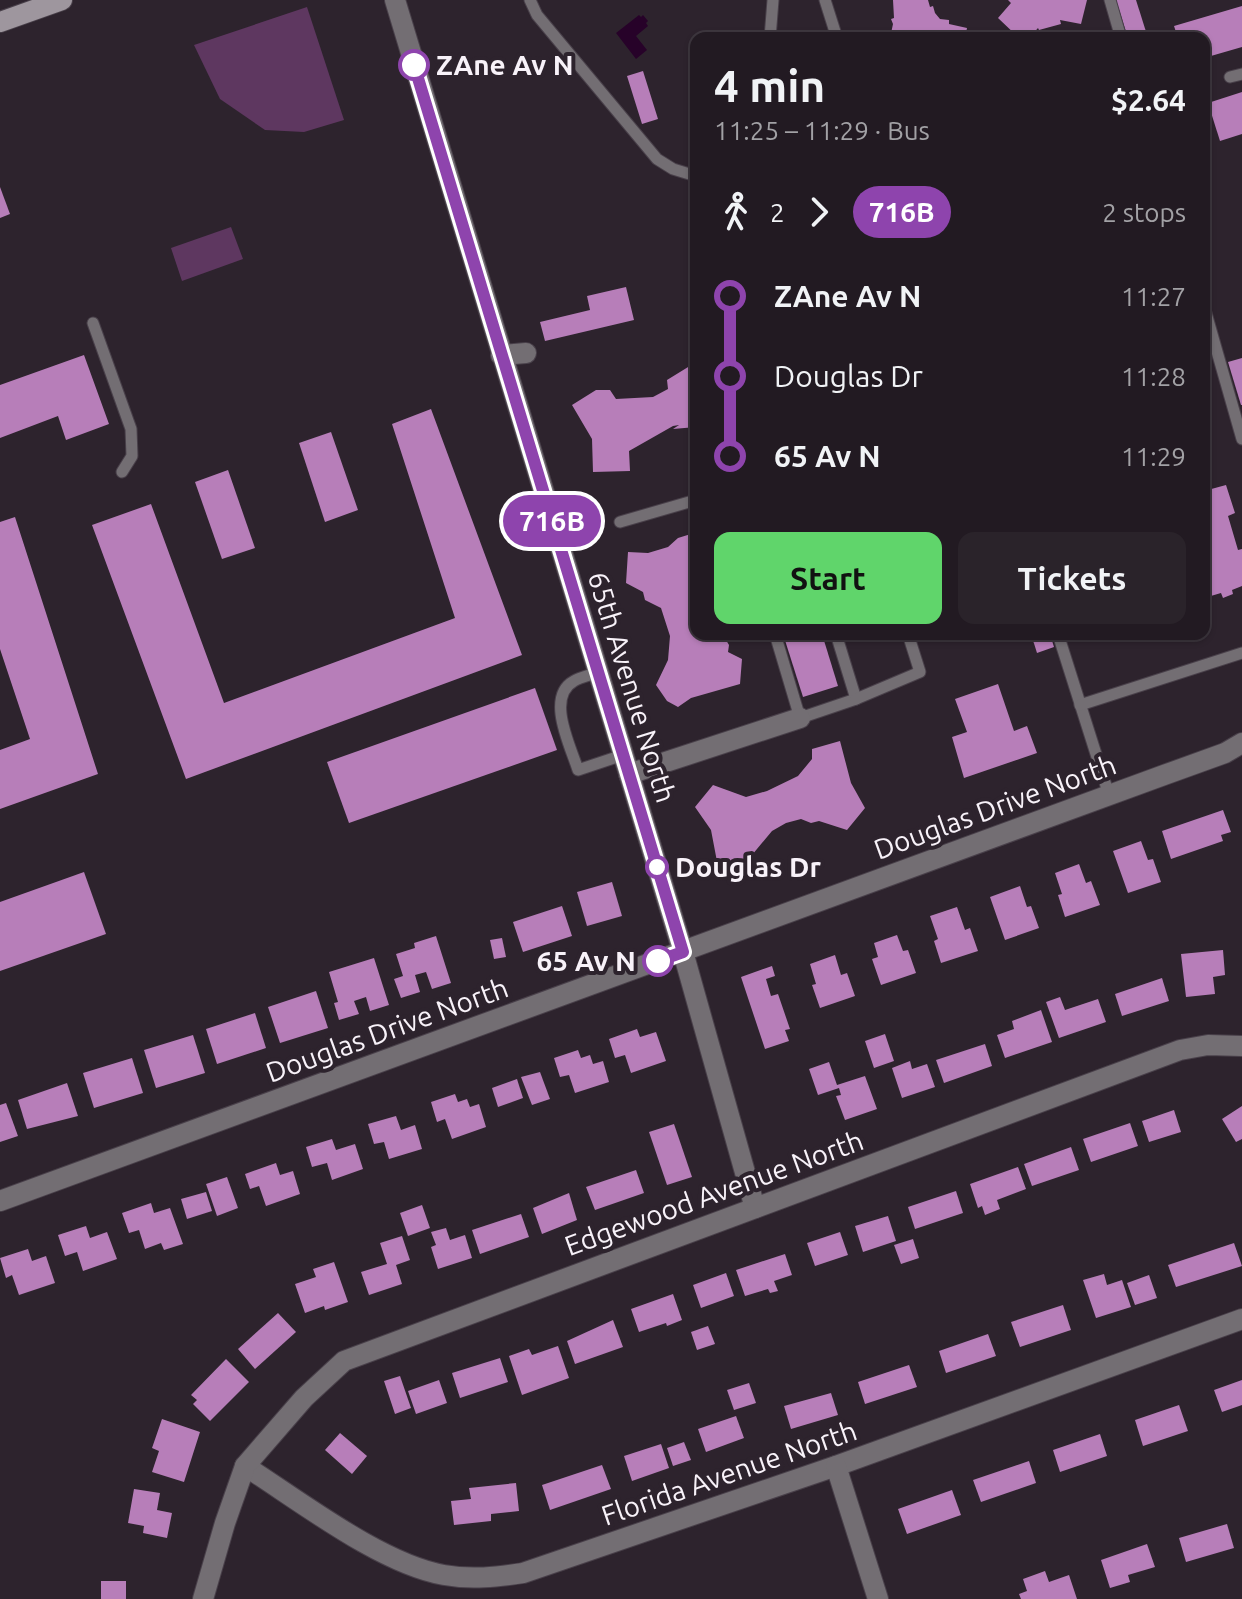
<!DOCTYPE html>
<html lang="en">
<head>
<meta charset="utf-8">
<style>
  :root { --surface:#221a22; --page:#2a232a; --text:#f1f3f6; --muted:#a2a1a5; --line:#3f3840; --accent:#60d56b }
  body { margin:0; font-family:Ubuntu,sans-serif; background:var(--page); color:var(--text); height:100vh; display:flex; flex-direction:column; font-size:30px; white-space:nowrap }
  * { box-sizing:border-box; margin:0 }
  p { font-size:26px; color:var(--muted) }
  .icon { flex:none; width:44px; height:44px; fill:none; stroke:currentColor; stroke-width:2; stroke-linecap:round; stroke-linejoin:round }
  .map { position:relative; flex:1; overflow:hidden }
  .sheet { position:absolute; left:690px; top:32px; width:520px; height:608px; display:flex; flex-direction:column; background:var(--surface); border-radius:16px; box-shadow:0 2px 6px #0004,0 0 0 2px var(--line) }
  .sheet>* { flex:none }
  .badge { padding:0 16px; border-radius:26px; font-size:28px; line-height:52px }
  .map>.badge { position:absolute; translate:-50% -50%; box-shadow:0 0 0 4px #fff }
  .legs { display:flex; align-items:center; gap:12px; height:88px; padding:0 24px; font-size:26px }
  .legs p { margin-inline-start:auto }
  .headline { display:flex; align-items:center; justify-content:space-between; height:136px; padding:0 24px }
  h1 { font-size:44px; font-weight:700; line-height:60px }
  .cta { display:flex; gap:16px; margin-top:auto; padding:16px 24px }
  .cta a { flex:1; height:92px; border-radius:16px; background:var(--accent); color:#111; font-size:32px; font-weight:700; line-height:92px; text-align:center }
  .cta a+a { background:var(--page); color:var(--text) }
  ul { padding:0 24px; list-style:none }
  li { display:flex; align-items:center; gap:28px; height:80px; font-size:30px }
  li i { display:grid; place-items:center; width:12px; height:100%; margin:0 10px; background:currentColor }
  li i::after { content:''; width:20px; height:20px; margin:-10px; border:6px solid; border-radius:50%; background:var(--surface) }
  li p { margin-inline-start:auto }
  li:first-child i { background:linear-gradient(#0000 50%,currentColor 0) }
  li:last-child i { background:linear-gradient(currentColor 50%,#0000 0) }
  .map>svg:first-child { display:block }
</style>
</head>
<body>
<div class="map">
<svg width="1242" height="1599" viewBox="0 0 1242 1599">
  <rect width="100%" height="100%" fill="#2d232d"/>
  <g fill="#5e3760">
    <path d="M307,7L344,120L304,132L265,130L220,99L194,45Z"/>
    <path d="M231,227L243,259L182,281L171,248Z"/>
  </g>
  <path fill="#270229" d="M639,15L641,17L643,15L648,21L646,23L648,26L636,36L647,50L636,59L616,33Z"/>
  <g fill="#b77eb9">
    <path d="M893,0H928L930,7L933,6L935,13L940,19L949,20V24L967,28L965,38H890L893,24L891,19L894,18Z"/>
    <path d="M1008,0H1087L1081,24L1060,20L1061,24L1039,30L1038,28L1029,38H1019L998,18L1011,3Z"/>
    <path d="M1116,0H1136L1148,38H1128Z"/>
    <path d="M1242,6V47L1204,58V38H1178L1174,26Z"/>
    <path d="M643,71L658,119L642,124L627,76Z"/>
    <path d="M1242,92V134L1220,141L1208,103Z"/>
    <path d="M0,187L10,214L0,218Z"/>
    <path d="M626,287L634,320L545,341L540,322L590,310L587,296Z"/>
    <path d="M84,355L109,424L66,440L58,416L0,438V385Z"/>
    <path d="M692,355H696V427L673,429L679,425L673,426L629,451L630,471L593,472L592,439L572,405L596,390H610L616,399L653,397L668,389L667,380L693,364Z"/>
    <path d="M1242,358V405H1241L1228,362Z"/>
    <path d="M431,409L522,655L186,779L92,525L151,504L224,703L455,618L392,424Z"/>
    <path d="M331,432L358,510L325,522L299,443Z"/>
    <path d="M228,470L255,548L222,559L195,482Z"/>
    <path d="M1226,485L1235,513L1228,516L1238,550L1242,549V586L1232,590L1233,594L1223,598L1221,593L1204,598V491Z"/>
    <path d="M15,517L98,774L0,809V750L30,739L0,649V522Z"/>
    <path d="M694,533L696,634H715L718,638L723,635L729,645L728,652L742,659L740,684L691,698L678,707L667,701L656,685L668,660L670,636L661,608L645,600L643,592L626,583L628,552L648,553L668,547L678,538Z"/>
    <path d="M783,634H822L838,686L803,697Z"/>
    <path d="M1031,634H1050L1054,647L1037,653Z"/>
    <path d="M998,684L1014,731L1027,726L1037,753L964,778L952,737L967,732L955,699Z"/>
    <path d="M535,688L557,750L349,823L327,762Z"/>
    <path d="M840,741L851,783L865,808L847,830L819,821L811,823L801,819L786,823L772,831L752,855V863L719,872L711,830L695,807L713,785L746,797L767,791L798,776L812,759V749Z"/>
    <path d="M1223,810L1231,832L1221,835L1223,841L1171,859L1162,831Z"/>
    <path d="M1141,841L1148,860L1153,859L1161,882L1128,893L1113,851Z"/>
    <path d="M1079,864L1086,883L1091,881L1100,905L1065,917L1058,895L1062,894L1055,873Z"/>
    <path d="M84,872L106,934L0,971V902Z"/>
    <path d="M612,882L622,916L587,926L577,892Z"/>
    <path d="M1020,886L1027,907L1031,906L1039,928L1005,940L990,897Z"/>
    <path d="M562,906L572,936L523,952L513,922Z"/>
    <path d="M957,907L965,930L970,928L978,951L941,963L934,941L938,939L930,916Z"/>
    <path d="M897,935L903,951L908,950L916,973L881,985L872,959L878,957L874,943Z"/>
    <path d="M436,936L451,983L432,989L426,972L415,975L420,992L401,998L394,979L403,976L396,954L415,948L414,943Z"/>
    <path d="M502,938L506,957L494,959L490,940Z"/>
    <path d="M1223,950L1225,975L1213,977L1215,994L1186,997L1181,954Z"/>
    <path d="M835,955L841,975L847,973L855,996L820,1008L812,985L816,984L810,964Z"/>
    <path d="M374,958L389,1005L370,1011L366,997L354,1001L359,1014L339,1020L334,1003L338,1002L329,972Z"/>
    <path d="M772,966L775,976L766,979L771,996L778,994L790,1029L785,1030L789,1041L765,1049L741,977Z"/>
    <path d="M1162,978L1169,1001L1122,1016L1115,994Z"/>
    <path d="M316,991L328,1028L280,1043L268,1007Z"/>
    <path d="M1060,997L1065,1010L1098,999L1106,1022L1059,1038L1046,1002Z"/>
    <path d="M1041,1010L1052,1042L1005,1058L997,1035L1014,1029L1012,1021Z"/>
    <path d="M255,1013L266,1048L217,1064L206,1029Z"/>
    <path d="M637,1029L640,1037L656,1032L666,1061L631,1073L625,1055L615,1058L609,1039Z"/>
    <path d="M885,1034L894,1061L874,1068L865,1041Z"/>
    <path d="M193,1035L205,1073L156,1088L144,1050Z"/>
    <path d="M985,1044L992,1066L944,1083L936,1060Z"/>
    <path d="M578,1050L581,1058L590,1055L593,1064L603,1061L609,1082L575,1093L569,1075L560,1077L554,1058Z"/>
    <path d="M132,1058L143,1093L94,1108L83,1073Z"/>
    <path d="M910,1061L912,1069L927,1064L935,1087L902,1098L892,1068Z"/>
    <path d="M829,1062L837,1085L865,1076L877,1109L845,1120L836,1096L841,1095L839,1088L818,1095L809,1069Z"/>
    <path d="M540,1072L550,1099L532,1105L521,1077Z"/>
    <path d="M517,1079L523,1098L498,1107L492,1088Z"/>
    <path d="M67,1083L78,1116L27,1129L18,1100Z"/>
    <path d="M455,1094L458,1102L467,1099L470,1107L479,1104L486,1127L452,1139L445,1119L437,1122L431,1102Z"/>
    <path d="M6,1103L18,1136L0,1142V1105Z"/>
    <path d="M1242,1106V1139L1236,1142L1222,1119Z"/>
    <path d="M1174,1110L1181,1132L1149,1142L1142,1121Z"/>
    <path d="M396,1116L401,1130L415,1125L422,1149L389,1159L384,1142L374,1144L368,1124Z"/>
    <path d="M1130,1123L1138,1146L1091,1162L1083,1139Z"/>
    <path d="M674,1124L692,1177L667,1185L649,1132Z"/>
    <path d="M332,1139L336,1150L355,1144L363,1169L332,1180L327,1163L312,1167L306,1147Z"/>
    <path d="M1071,1147L1079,1170L1032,1186L1024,1164Z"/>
    <path d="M276,1163L280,1175L293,1171L300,1194L266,1206L259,1186L250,1189L245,1174Z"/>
    <path d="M1018,1167L1026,1189L997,1200L1000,1209L985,1215L982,1206L978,1208L970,1184Z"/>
    <path d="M636,1170L644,1193L595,1210L586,1187Z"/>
    <path d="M227,1177L238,1208L217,1216L206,1184Z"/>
    <path d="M956,1191L963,1213L915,1229L908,1207Z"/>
    <path d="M206,1192L212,1211L187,1219L181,1199Z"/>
    <path d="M569,1193L577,1220L542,1234L533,1208Z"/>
    <path d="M151,1203L154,1213L170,1208L183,1244L164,1250L161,1243L145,1249L139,1230L129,1233L122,1213Z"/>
    <path d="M422,1205L430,1228L408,1236L400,1213Z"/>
    <path d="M521,1214L529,1237L480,1254L472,1230Z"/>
    <path d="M888,1216L896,1241L863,1252L855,1226Z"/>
    <path d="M86,1226L90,1238L107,1232L117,1259L83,1271L77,1252L65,1256L58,1235Z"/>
    <path d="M446,1228L450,1240L465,1235L472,1258L438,1269L431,1247L436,1245L431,1232Z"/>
    <path d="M840,1232L848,1255L815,1266L807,1243Z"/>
    <path d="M402,1236L410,1260L396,1265L402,1284L369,1295L361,1272L387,1264L380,1243Z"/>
    <path d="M913,1239L919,1258L901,1264L894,1245Z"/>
    <path d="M1234,1243L1242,1266L1176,1287L1168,1265Z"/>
    <path d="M28,1249L32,1261L46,1256L55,1283L19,1295L12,1275L6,1278L0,1258Z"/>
    <path d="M785,1254L792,1275L774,1281L778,1291L770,1293L768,1289L745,1296L736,1270Z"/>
    <path d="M334,1262L348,1302L325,1310L324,1306L305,1313L295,1284L316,1277L313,1269Z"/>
    <path d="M726,1273L734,1296L701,1308L693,1285Z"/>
    <path d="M1104,1274L1107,1285L1122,1280L1131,1307L1096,1318L1083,1280Z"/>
    <path d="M1149,1275L1157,1298L1135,1305L1127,1283Z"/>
    <path d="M673,1294L682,1320L667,1326L666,1323L639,1332L631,1309Z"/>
    <path d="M1063,1305L1071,1330L1020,1347L1011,1322Z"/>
    <path d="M278,1313L296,1332L255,1369L238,1349Z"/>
    <path d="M613,1320L623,1347L575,1364L567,1341Z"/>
    <path d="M708,1326L715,1344L697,1350L691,1332Z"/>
    <path d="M988,1334L996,1356L946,1373L939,1351Z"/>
    <path d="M558,1346L569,1378L522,1395L509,1356L529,1349L532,1355Z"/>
    <path d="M500,1358L508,1382L460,1398L452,1373Z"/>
    <path d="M226,1359L249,1382L210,1421L193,1404L197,1400L191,1395Z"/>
    <path d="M909,1365L917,1387L865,1404L858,1382Z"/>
    <path d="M400,1376L411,1408L395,1414L384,1381Z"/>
    <path d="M439,1380L447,1403L416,1414L408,1391Z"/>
    <path d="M1242,1380V1405L1222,1412L1214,1390Z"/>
    <path d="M749,1383L756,1403L734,1410L727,1390Z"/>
    <path d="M831,1393L838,1415L791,1429L784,1406Z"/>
    <path d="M1179,1405L1188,1431L1143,1446L1135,1420Z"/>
    <path d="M736,1416L744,1438L706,1452L698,1429Z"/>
    <path d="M162,1419L200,1432L184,1482L152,1472L159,1451L152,1448Z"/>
    <path d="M340,1433L367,1456L352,1474L325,1450Z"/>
    <path d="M1100,1434L1107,1456L1060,1472L1053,1450Z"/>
    <path d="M684,1442L691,1460L673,1466L667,1448Z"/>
    <path d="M661,1444L669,1468L632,1481L624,1456Z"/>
    <path d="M1029,1461L1036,1483L981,1502L973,1480Z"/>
    <path d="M602,1465L611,1489L550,1510L542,1485Z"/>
    <path d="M516,1483L519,1511L491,1514V1521L454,1525L451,1501L471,1499L469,1488Z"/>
    <path d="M134,1489L160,1493L157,1510L172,1513L167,1538L143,1533L144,1526L128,1523Z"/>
    <path d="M952,1490L961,1515L907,1534L898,1509Z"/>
    <path d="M1227,1524L1234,1548L1186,1562L1179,1538Z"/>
    <path d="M1147,1544L1155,1567L1128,1575L1130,1582L1110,1588L1101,1560Z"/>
    <path d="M1045,1571L1049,1582L1069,1575L1077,1599H1021L1019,1594L1027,1591L1023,1579Z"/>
    <rect x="101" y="1581" width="25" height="18"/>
  </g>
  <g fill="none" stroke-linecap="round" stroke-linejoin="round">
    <g stroke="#49404a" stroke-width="13">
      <g id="lane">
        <path d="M530,0L537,15L657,159L673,169L696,176"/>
        <path d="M825,0L837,38"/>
        <path d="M1110,0L1121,38"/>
        <path d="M770,38L773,0"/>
        <path d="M1230,77L1242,74"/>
        <path d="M1204,306L1242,439"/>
        <path d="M93,323L131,429L132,456L122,472"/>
        <path d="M620,522L696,500"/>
        <path d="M775,634L800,718L856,699L836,634"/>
        <path d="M1058,634L1109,795"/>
        <path d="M598,672C591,675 581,677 574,681C545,697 571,747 578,770L623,755"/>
        <path d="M856,699L920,672L908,634"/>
        <path d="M1080,705L1242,653"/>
      </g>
    </g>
    <g stroke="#49404a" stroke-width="22">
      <g id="street">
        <path d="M395,0L683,952L755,1208"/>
        <path d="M501,355L526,353"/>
        <path d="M629,774L800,718"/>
        <path d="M0,1201L1164,775L1225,753L1242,743"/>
        <path d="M245,1466C300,1501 381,1564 444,1575C471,1580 497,1577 523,1573L836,1466L1242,1319"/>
        <path d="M836,1466L878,1599"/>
        <path d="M203,1599L225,1523L245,1466L304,1398L344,1361L1180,1050L1208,1045L1242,1046"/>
      </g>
    </g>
    <g stroke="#49404a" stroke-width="22">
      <path id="secondary" d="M0,22L62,0"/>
    </g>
    <use href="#lane" stroke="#736e73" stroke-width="11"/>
    <use href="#street" stroke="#736e73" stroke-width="20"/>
    <use href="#secondary" stroke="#9e969e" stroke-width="20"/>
  </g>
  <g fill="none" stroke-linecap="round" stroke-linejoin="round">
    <g stroke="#fff" stroke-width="18">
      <path id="line-1" d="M414,65L683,952L658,961"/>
    </g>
    <use href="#line-1" stroke="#8e44ad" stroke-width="12"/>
  </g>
  <g fill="#fff" stroke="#8e44ad" stroke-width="4">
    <circle cx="414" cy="65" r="14"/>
    <circle cx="657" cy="867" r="10"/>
    <circle cx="658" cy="961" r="14"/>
  </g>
  <g text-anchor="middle" stroke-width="8" stroke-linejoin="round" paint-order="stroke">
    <g font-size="28" font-weight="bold" fill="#f8f2f9" stroke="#2d232d" text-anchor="start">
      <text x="436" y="75">ZAne Av N</text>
      <text x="675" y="877">Douglas Dr</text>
      <text x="636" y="971" text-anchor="end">65 Av N</text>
    </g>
    <g font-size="28" fill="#f8f2f9" stroke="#2d232d">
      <text transform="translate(632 687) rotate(73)" y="10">65th Avenue North</text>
      <text transform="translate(995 807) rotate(-20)" y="10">Douglas Drive North</text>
      <text transform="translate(387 1030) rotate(-20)" y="10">Douglas Drive North</text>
      <text transform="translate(714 1193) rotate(-20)" y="10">Edgewood Avenue North</text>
      <text transform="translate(729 1473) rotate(-19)" y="10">Florida Avenue North</text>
    </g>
  </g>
</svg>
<b class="badge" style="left:552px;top:521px;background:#8e44ad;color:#fff">716B</b>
<section class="sheet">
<div class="headline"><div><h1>4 min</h1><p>11:25 – 11:29 · Bus</p></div><b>$2.64</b></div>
<div class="legs"><svg class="icon" aria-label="walk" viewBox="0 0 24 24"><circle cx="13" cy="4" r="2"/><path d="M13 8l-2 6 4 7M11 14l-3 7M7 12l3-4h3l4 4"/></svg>2<svg class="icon" aria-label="forward" viewBox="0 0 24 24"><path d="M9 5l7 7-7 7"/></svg><b class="badge" style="background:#8e44ad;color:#fff">716B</b><p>2 stops</p></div>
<ul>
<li><i style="color:#8e44ad"></i><b>ZAne Av N</b><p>11:27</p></li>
<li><i style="color:#8e44ad"></i><span>Douglas Dr</span><p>11:28</p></li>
<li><i style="color:#8e44ad"></i><b>65 Av N</b><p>11:29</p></li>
</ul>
<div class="cta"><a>Start</a><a>Tickets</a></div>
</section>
</div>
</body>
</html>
